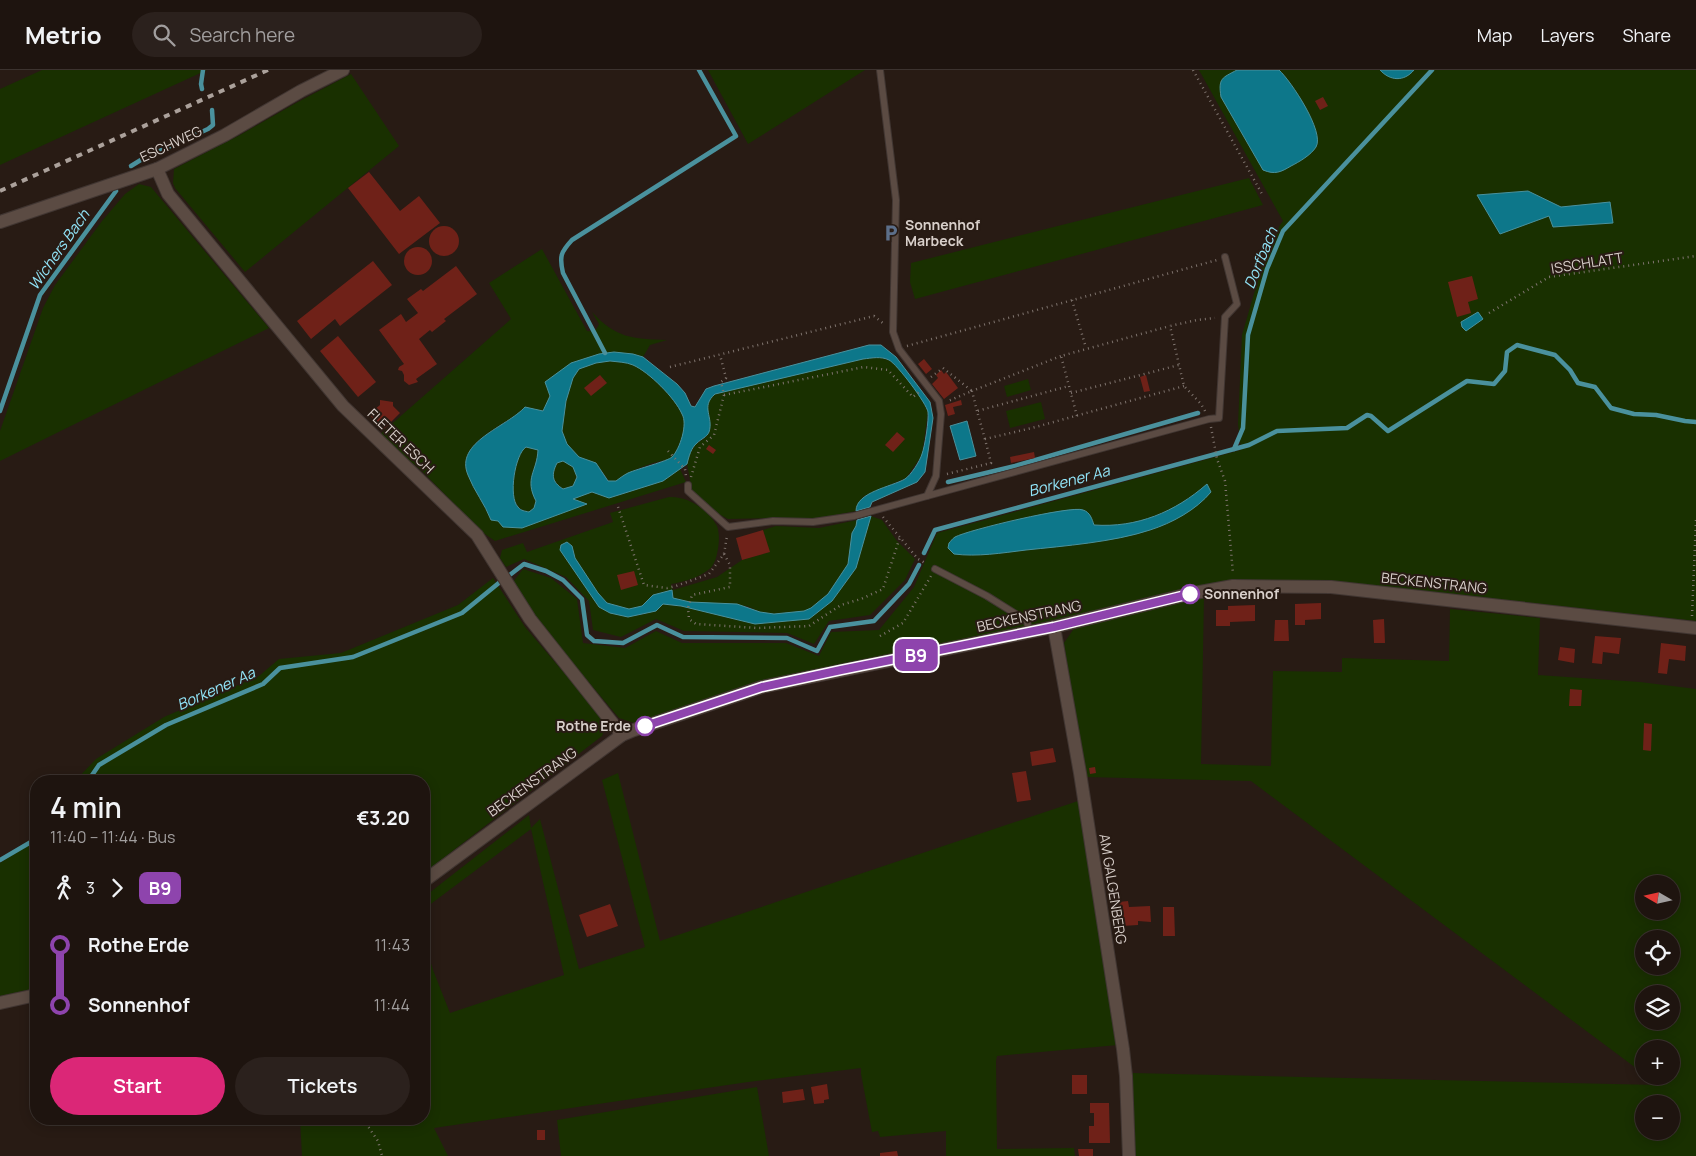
<!DOCTYPE html>
<html lang="en">
<head>
<meta charset="utf-8">
<style>
  :root { --surface:#1e140f; --page:#2b211d; --text:#f1f3f6; --muted:#a19e9e; --line:#3c332f; --accent:#db2777 }
  body { margin:0; font-family:Manrope,sans-serif; background:var(--page); color:var(--text); height:100vh; display:flex; flex-direction:column; font-size:19px; white-space:nowrap }
  * { box-sizing:border-box; margin:0 }
  p { font-size:16px; color:var(--muted) }
  .icon { flex:none; width:28px; height:28px; fill:none; stroke:currentColor; stroke-width:2; stroke-linecap:round; stroke-linejoin:round }
  .map { position:relative; flex:1; overflow:hidden }
  .panel { position:absolute; left:30px; top:705px; width:400px; height:350px; display:flex; flex-direction:column; background:var(--surface); border-radius:20px; box-shadow:0 2px 12px #0003,0 0 0 1px var(--line) }
  .panel>* { flex:none }
  .badge { padding:0 10px; border-radius:8px; font-size:18px; line-height:32px }
  .needle { width:32px; rotate:279deg }
  .controls { position:absolute; left:1635px; top:805px; display:grid; gap:10px }
  .controls a { display:grid; place-items:center; width:45px; height:45px; border-radius:50%; background:var(--surface); box-shadow:0 2px 12px #0003,0 0 0 1px var(--line); font-size:25px }
  .map>.badge { position:absolute; translate:-50% -50%; box-shadow:0 0 0 2px #fff }
  .legs { display:flex; align-items:center; gap:8px; height:55px; padding:0 20px; font-size:16px }
  .legs p { margin-inline-start:auto }
  .summary { display:flex; align-items:center; justify-content:space-between; height:85px; padding:0 20px }
  h1 { font-size:28px; font-weight:600; line-height:38px }
  .cta { display:flex; gap:10px; margin-top:auto; padding:10px 20px }
  .cta a { flex:1; height:58px; border-radius:30px; background:var(--accent); color:#fff; font-size:20px; font-weight:600; line-height:58px; text-align:center }
  .cta a+a { background:var(--page); color:var(--text) }
  ul { padding:0 20px; list-style:none }
  li { display:flex; align-items:center; gap:18px; height:60px; font-size:19px }
  li i { display:grid; place-items:center; width:8px; height:100%; margin:0 6px; background:currentColor }
  li i::after { content:''; width:12px; height:12px; margin:-6px; border:4px solid; border-radius:50%; background:var(--surface) }
  li p { margin-inline-start:auto }
  li:first-child i { background:linear-gradient(#0000 50%,currentColor 0) }
  li:last-child i { background:linear-gradient(currentColor 50%,#0000 0) }
  header { display:flex; align-items:center; gap:30px; box-sizing:border-box; height:70px; padding:0 25px; background:var(--surface); border-bottom:1px solid var(--line) }
  header strong { font-size:24px }
  nav { display:flex; gap:28px; margin-inline-start:auto; font-size:18px }
  .search { width:350px; height:45px; background:var(--page); display:flex; align-items:center; gap:12px; box-sizing:border-box; padding:0 18px; border-radius:28px; color:var(--muted); font-size:19px }
  .map>svg:first-child { display:block }
</style>
</head>
<body>
<header>
<strong>Metrio</strong>
<div class="search"><svg class="icon" aria-label="search" viewBox="0 0 24 24"><circle cx="10" cy="10" r="6"/><path d="M15 15l6 6"/></svg>Search here</div>
<nav><a>Map</a><a>Layers</a><a>Share</a></nav>
</header>
<div class="map">
<svg width="1696" height="1086" viewBox="0 0 1696 1086">
  <rect width="100%" height="100%" fill="#281b14"/>
  <g fill="#193000" fill-rule="evenodd">
    <path d="M42,0H207L0,95V19Z"/>
    <path d="M708,0H865L748,74Z"/>
    <path d="M1199,0H1696V551L1335,511H1225L1034,556L765,610L637,654L619,648L535,549L513,512L523,499L551,508L577,529L583,573L625,578L656,561L682,573H786L819,586L831,562L879,560L914,517L937,463L1241,380L1238,354L1242,265L1262,196L1280,155L1283,151ZM1206,415L1186,443L1150,460L1126,466L1054,477L949,473C967,457 1056,441 1082,439L1094,455C1137,458 1174,442 1206,415Z"/>
    <path d="M351,4L399,76L245,202L175,118L173,113L174,99L240,65L296,33Z"/>
    <path d="M1249,108L1263,135L915,229L910,212L911,193Z"/>
    <path d="M139,114L151,117L269,258L0,391V361L43,238L55,215L102,151L125,124Z"/>
    <path d="M542,179L587,261C594,262 596,261 599,254L592,242C616,268 632,269 667,270L650,275L643,287L633,284L571,293L550,326L543,341L525,337C506,357 454,372 468,405C474,421 485,434 491,450L586,435L572,429L592,422L609,428L663,411L680,399L686,412L495,471L482,462L420,399L378,366L511,249L489,213Z"/>
    <path d="M879,287C882,288 887,289 890,291C899,295 926,332 928,342L922,385L906,408L864,426L856,437V441L813,449L775,448L728,449L717,443L692,420L687,394L689,385L695,375L706,367L710,351L707,337L709,329L714,324L863,289Z"/>
    <path d="M610,291C618,292 627,292 633,295C649,302 675,328 682,344C688,354 680,379 672,387C668,391 662,390 657,392C642,396 628,402 616,411H609L596,393L579,387L567,374L562,361L566,331L573,308L579,299L596,293Z"/>
    <path d="M1028,309L1031,320L1007,327L1004,316Z"/>
    <path d="M1041,332L1045,349L1010,358L1006,341Z"/>
    <path d="M526,377L538,380C537,400 525,409 536,431L534,438L529,442C503,438 515,397 521,380Z"/>
    <path d="M563,391L573,397L577,407L573,416L563,419C552,411 551,405 557,393Z"/>
    <path d="M669,427C688,426 708,439 717,456C720,464 719,476 717,484C716,489 713,497 708,500C698,508 683,512 671,514L673,520L717,507L742,490L769,482L763,460L776,456L819,458L857,450L856,456L852,463L848,494L828,524L812,538L804,541L774,544L760,542L747,536L690,532L673,528L672,520L653,525L642,536L629,539L607,533L598,523L575,488L572,476L567,472L561,475L610,543C628,547 648,548 662,534L681,536L755,554L808,549L832,531L856,498L871,446L882,450L897,471L915,489L905,510L870,545L829,551L814,574L787,563L684,561L656,549L621,567L593,560L589,531L566,507L524,489L506,497L500,488L502,480L523,473L527,482L613,452L610,443Z"/>
    <path d="M493,508L525,557L607,653L602,666L424,803V711H75L96,689L164,647L259,606L279,589L341,583L458,535Z"/>
    <path d="M1204,525L1201,694L1271,696L1273,601L1342,602V588L1449,591L1450,539L1540,548L1538,605L1640,612L1696,619V1086H1135L1132,1003L1658,1015L1647,1006H1671V979H1644V1004L1251,711L1085,707L1064,573L1075,557ZM1644,814H1671V841H1644ZM1644,869H1671V896H1644ZM1644,924H1671V951H1644ZM1644,1034H1671V1061H1644Z"/>
    <path d="M618,703L660,871L1078,731L1118,975L997,986L996,991L997,1079L1074,1078L1075,1086H946V1061L880,1067L878,1061L872,1062L861,1004V998L748,1012L434,1058L448,1086H302L300,1049H424V870L433,900L450,943L564,905L531,759L424,839V827L529,745L531,758L540,749L579,899L645,877L602,710Z"/>
    <path d="M36,770V918L0,926V793Z"/>
    <path d="M757,1017L769,1086H561L557,1050Z"/>
  </g>
  <g fill="#0d778a" stroke="#4a919d" fill-rule="evenodd">
    <path d="M1237,0H1279C1291,11 1325,62 1316,77C1311,85 1299,92 1291,96C1281,102 1275,105 1263,100L1221,27C1218,8 1222,8 1237,0Z"/>
    <path d="M1380,0H1414C1404,12 1390,11 1380,0Z"/>
    <path d="M1528,121L1561,137L1610,132L1613,153L1553,157L1549,146L1500,164L1477,125Z"/>
    <path d="M1478,242L1483,249L1466,261L1462,257L1461,252Z"/>
    <path d="M869,275H881L896,287L930,332L933,348L925,402L917,412L872,432L870,437L856,441C856,422 891,417 905,409C911,405 920,391 922,384C925,376 929,350 928,342C927,334 897,294 889,290C881,286 872,288 863,289L715,324C700,337 714,347 709,362C707,367 701,369 697,373C691,378 689,386 687,394L663,411L609,428L592,422L573,429L587,434L522,458L503,457L498,451L491,450C485,434 474,421 468,405C454,372 507,357 525,337L543,341L550,326L545,312L571,293L599,284L614,282L633,284L643,287L677,314L685,323L691,336L695,337L706,319L714,316ZM610,291C618,292 626,292 633,295C649,302 675,328 682,344C688,354 680,379 672,387C668,391 637,399 628,403C624,405 620,408 616,411H608L596,393L579,387L567,374L562,361L566,331L573,308L579,299L596,293ZM526,377L538,380C537,402 524,408 536,431L534,438L529,442C525,441 521,441 518,437C508,427 515,384 526,377ZM563,391L573,397L577,407L573,416L563,419C552,412 551,405 557,393Z"/>
    <path d="M967,351L976,386L960,390L950,356Z"/>
    <path d="M1207,414L1211,422C1196,440 1172,453 1150,460C1114,472 1064,476 1026,480C1002,483 977,487 954,484L948,478L949,473C951,471 952,469 955,467C968,460 1072,435 1083,440C1090,442 1092,449 1094,455C1137,458 1175,442 1207,414Z"/>
    <path d="M871,446L856,498L832,531L809,549L755,554L681,536L663,534L656,541L628,547L610,543L599,537L560,480L561,475L567,472L572,476L575,488L598,523L607,533L629,539L642,536L653,525L672,520L673,528L690,532L737,534L760,542L774,544L804,541L811,538L828,524L848,494L852,463L856,456L857,450Z"/>
  </g>
  <g fill="none" stroke-linecap="round" stroke-linejoin="round">
    <g stroke="#4a919d" stroke-width="4.5">
      <path d="M202,19L201,14L203,0"/>
      <path d="M131,96L144,88L208,59L213,55L212,40"/>
      <path d="M605,283L563,203C559,186 561,182 572,170L736,66L699,0"/>
      <path d="M0,341L40,225L116,121"/>
      <path d="M1234,379L1243,358L1248,265L1267,199L1283,161L1432,0"/>
      <path d="M948,412L1015,396L1198,343"/>
      <path d="M924,483L935,460L1249,375L1277,361L1347,358L1367,345L1371,346L1388,361L1467,311L1494,314L1505,301L1507,282L1517,275L1555,285L1570,300L1578,313L1595,317L1611,338L1634,344L1656,345L1685,351L1696,352"/>
      <path d="M511,504L524,494L546,501L563,510L582,529L587,565L594,571L623,573L657,555L683,567L787,568L817,581L830,557L874,551L909,514L919,495"/>
      <path d="M88,711L99,695L166,655L263,614L280,598L353,587L462,543L500,512"/>
      <path d="M0,790L36,769"/>
    </g>
  </g>
  <g fill="#6f2118">
    <path d="M1323,27L1328,36L1320,40L1315,31Z"/>
    <path d="M369,102L400,141L419,126L440,153L399,184L348,118Z"/>
    <circle cx="444" cy="171" r="15"/>
    <circle cx="418" cy="191" r="14"/>
    <path d="M373,191L392,215L340,256L335,249L311,269L297,251Z"/>
    <path d="M456,196L477,224L444,249L446,251L432,262L430,260L419,269L437,294L416,309L418,312L409,315L404,311V305L402,301L398,300L399,297L404,294L379,260L401,244L406,252L418,243L407,229L421,219L423,221Z"/>
    <path d="M1472,206L1478,229L1468,232L1471,243L1457,247L1448,212Z"/>
    <path d="M338,266L376,312L358,327L320,281Z"/>
    <path d="M924,289L932,299L926,304L918,294Z"/>
    <path d="M941,300L944,304L946,302L958,318L944,329L932,314L938,308L936,305Z"/>
    <path d="M600,305L607,313L591,326L584,318Z"/>
    <path d="M1146,305L1150,321L1144,322L1140,307Z"/>
    <path d="M380,330L393,332V336L400,343L383,360L369,344L380,335Z"/>
    <path d="M961,330L962,335L953,337L955,344L948,346L945,335Z"/>
    <path d="M897,362L905,369L893,382L885,375Z"/>
    <path d="M709,375L716,380L713,384L706,379Z"/>
    <path d="M1034,382L1035,388L1011,393L1010,387Z"/>
    <path d="M763,460L770,482L742,490L736,468Z"/>
    <path d="M634,501L638,515L621,520L617,505Z"/>
    <path d="M1321,533V549L1305,550V555H1295V534Z"/>
    <path d="M1255,535V551L1230,552V556H1216V540H1228V536Z"/>
    <path d="M1384,549L1385,573H1374L1373,550Z"/>
    <path d="M1275,550H1288L1289,571H1274Z"/>
    <path d="M1595,566L1621,568L1619,584L1603,582L1602,594L1592,593Z"/>
    <path d="M1661,573L1686,576L1685,591L1669,589L1667,604L1658,603Z"/>
    <path d="M1560,577L1575,579L1574,593L1558,590Z"/>
    <path d="M1570,619L1582,620L1581,636H1569Z"/>
    <path d="M1644,653L1652,654L1651,681L1643,680Z"/>
    <path d="M1053,678L1056,692L1032,696L1030,682Z"/>
    <path d="M1095,697L1096,703L1090,704L1089,698Z"/>
    <path d="M1026,701L1031,730L1017,732L1012,703Z"/>
    <path d="M1128,831L1129,837L1150,836L1151,852L1138,851V855L1122,856L1119,832Z"/>
    <path d="M610,834L618,856L587,867L579,845Z"/>
    <path d="M1163,837H1174L1175,866H1163Z"/>
    <rect x="1072" y="1005" width="15" height="19"/>
    <path d="M827,1014L829,1029L824,1030V1033L814,1034L811,1017Z"/>
    <path d="M803,1019L805,1030L783,1033L782,1022Z"/>
    <path d="M1090,1033H1109L1110,1073H1089V1056H1094V1043H1090Z"/>
    <rect x="537" y="1060" width="8" height="10"/>
    <path d="M1078,1079H1093V1086H1079Z"/>
    <path d="M897,1081L898,1086H880V1083Z"/>
  </g>
  <g fill="none" stroke-linecap="round" stroke-linejoin="round">
    <g stroke="#413632" stroke-width="8">
      <g id="lane">
        <path d="M880,0L896,130L893,262L899,279L939,331L941,344L936,406L927,426L1209,349L1219,348L1225,247L1237,234L1225,187"/>
        <path d="M688,415V421L728,457L773,451L813,452L854,446L927,426"/>
        <path d="M935,499L987,526L1027,551L1029,562"/>
      </g>
    </g>
    <g stroke="#413632" stroke-width="14">
      <g id="street">
        <path d="M157,99L168,124L343,336L477,465L530,549L622,665"/>
        <path d="M0,152L157,99L225,65L301,21L343,0"/>
        <path d="M1054,557L1080,703L1123,979L1126,1006L1129,1086"/>
        <path d="M424,811L622,665L634,660L762,617L1054,557L1189,524L1233,516L1331,517L1696,558"/>
        <path d="M0,933L36,925"/>
      </g>
    </g>
    <g stroke="#7e736d" stroke-width="2.5" stroke-dasharray="1 4" stroke-linecap="butt">
      <path d="M1193,0L1262,124"/>
      <path d="M1072,230L1086,278"/>
      <path d="M1489,243L1549,207L1696,186"/>
      <path d="M907,276L1217,190"/>
      <path d="M670,297L874,246L884,254"/>
      <path d="M931,307L943,298L972,321L948,331"/>
      <path d="M1071,323L1179,295"/>
      <path d="M724,325L864,297L888,300L913,327L919,322"/>
      <path d="M977,341L972,321L1061,286"/>
      <path d="M1205,341L1201,334L1184,316L1170,256L1197,250L1215,248"/>
      <path d="M1077,346L1061,286L1170,256"/>
      <path d="M1211,357L1217,389L1225,411L1233,504"/>
      <path d="M985,369L977,341L1069,316"/>
      <path d="M668,381L685,399L686,406"/>
      <path d="M947,404L991,393L985,369L1032,358L1184,316"/>
      <path d="M691,407L700,377L714,365L724,325L721,312L726,308L720,285"/>
      <path d="M618,437L644,515L667,518L676,516L709,504L724,484L727,466"/>
      <path d="M883,447L918,489L927,494"/>
      <path d="M724,484L730,495V517L692,525L688,538L689,549L696,554L757,558L809,556L841,535L861,529L883,519L900,467"/>
      <path d="M1692,546L1696,450"/>
      <path d="M880,566L903,553L931,506"/>
      <path d="M363,1049L378,1071L382,1086"/>
    </g>
    <use href="#lane" stroke="#5b4b43" stroke-width="6"/>
    <use href="#street" stroke="#5b4b43" stroke-width="12"/>
    <path stroke="#aba19b" stroke-width="4" stroke-dasharray="6 6" stroke-linecap="butt" d="M0,121L268,0"/>
  </g>
  <g fill="none" stroke-linecap="round" stroke-linejoin="round">
    <g stroke="#fff" stroke-width="11">
      <path id="line-1" d="M645,656L762,617L841,600L1054,557L1190,524"/>
    </g>
    <use href="#line-1" stroke="#8e44ad" stroke-width="8"/>
  </g>
  <defs>
    <g id="parking-bare" transform="scale(1.35)"><path d="M-3.5-5.5H1a3.5 3.5 0 0 1 0 7H-1V5.5H-3.5ZM-1-3.4V-.6H.8a1.4 1.4 0 0 0 0-2.8Z" fill="#5c6f8a" stroke="#281b14" stroke-width="2.5" paint-order="stroke"/></g>
  </defs>
  <g fill-rule="evenodd">
    <use href="#parking-bare" x="891" y="163"/>
  </g>
  <g fill="#fff" stroke="#8e44ad" stroke-width="2.5">
    <circle cx="1190" cy="524" r="9"/>
    <circle cx="645" cy="656" r="9"/>
  </g>
  <g text-anchor="middle" stroke-width="4" stroke-linejoin="round" paint-order="stroke">
    <g font-size="14" fill="#d8cfca" stroke="#281b14">
      <text transform="translate(171 74) rotate(-25)" y="5">ESCHWEG</text>
      <text transform="translate(1587 193) rotate(-9)" y="5">ISSCHLATT</text>
      <text transform="translate(401 371) rotate(44)" y="5">FLETER ESCH</text>
      <text transform="translate(1434 513) rotate(6)" y="5">BECKENSTRANG</text>
      <text transform="translate(1029 546) rotate(-12)" y="5">BECKENSTRANG</text>
      <text transform="translate(532 712) rotate(-36)" y="5">BECKENSTRANG</text>
      <text transform="translate(1113 819) rotate(81)" y="5">AM GALGENBERG</text>
    </g>
    <g font-size="14" font-weight="bold" fill="#d8cfca" stroke="#281b14" text-anchor="start">
      <text x="905" y="160">Sonnenhof<tspan x="905" dy="16">Marbeck</tspan></text>
    </g>
    <g font-size="14" font-weight="bold" fill="#d8cfca" stroke="#281b14" text-anchor="start">
      <text x="1204" y="529">Sonnenhof</text>
      <text x="631" y="661" text-anchor="end">Rothe Erde</text>
    </g>
    <g font-size="15" font-style="italic" fill="#91e4f8" stroke="#281b14">
      <text transform="translate(59 180) rotate(-55)" y="5">Wichers Bach</text>
      <text transform="translate(1261 188) rotate(-68)" y="5">Dorfbach</text>
      <text transform="translate(1069 411) rotate(-15)" y="5">Borkener Aa</text>
      <text transform="translate(216 619) rotate(-24)" y="5">Borkener Aa</text>
    </g>
  </g>
</svg>
<div class="controls">
<a><svg class="needle" viewBox="-14 -14 28 28"><path d="M0-13l5 13h-10z" fill="#e53935"/><path d="M0 13l5-13h-10z" fill="#a19e9e"/></svg></a>
<a><svg class="icon" aria-label="locate" viewBox="0 0 24 24"><circle cx="12" cy="12" r="6"/><path d="M12 2v4M12 18v4M2 12h4M18 12h4"/></svg></a>
<a><svg class="icon" aria-label="layers" viewBox="0 0 24 24"><path d="M12 4l9 5-9 5-9-5zM3 14l9 5 9-5"/></svg></a>
<a>+</a>
<a>−</a>
</div>
<b class="badge" style="left:916px;top:585px;background:#8e44ad;color:#fff">B9</b>
<section class="panel">
<div class="summary"><div><h1>4 min</h1><p>11:40 – 11:44 · Bus</p></div><b>€3.20</b></div>
<div class="legs"><svg class="icon" aria-label="walk" viewBox="0 0 24 24"><circle cx="13" cy="4" r="2"/><path d="M13 8l-2 6 4 7M11 14l-3 7M7 12l3-4h3l4 4"/></svg>3<svg class="icon" aria-label="forward" viewBox="0 0 24 24"><path d="M9 5l7 7-7 7"/></svg><b class="badge" style="background:#8e44ad;color:#fff">B9</b></div>
<ul>
<li><i style="color:#8e44ad"></i><b>Rothe Erde</b><p>11:43</p></li>
<li><i style="color:#8e44ad"></i><b>Sonnenhof</b><p>11:44</p></li>
</ul>
<div class="cta"><a>Start</a><a>Tickets</a></div>
</section>
</div>
</body>
</html>
